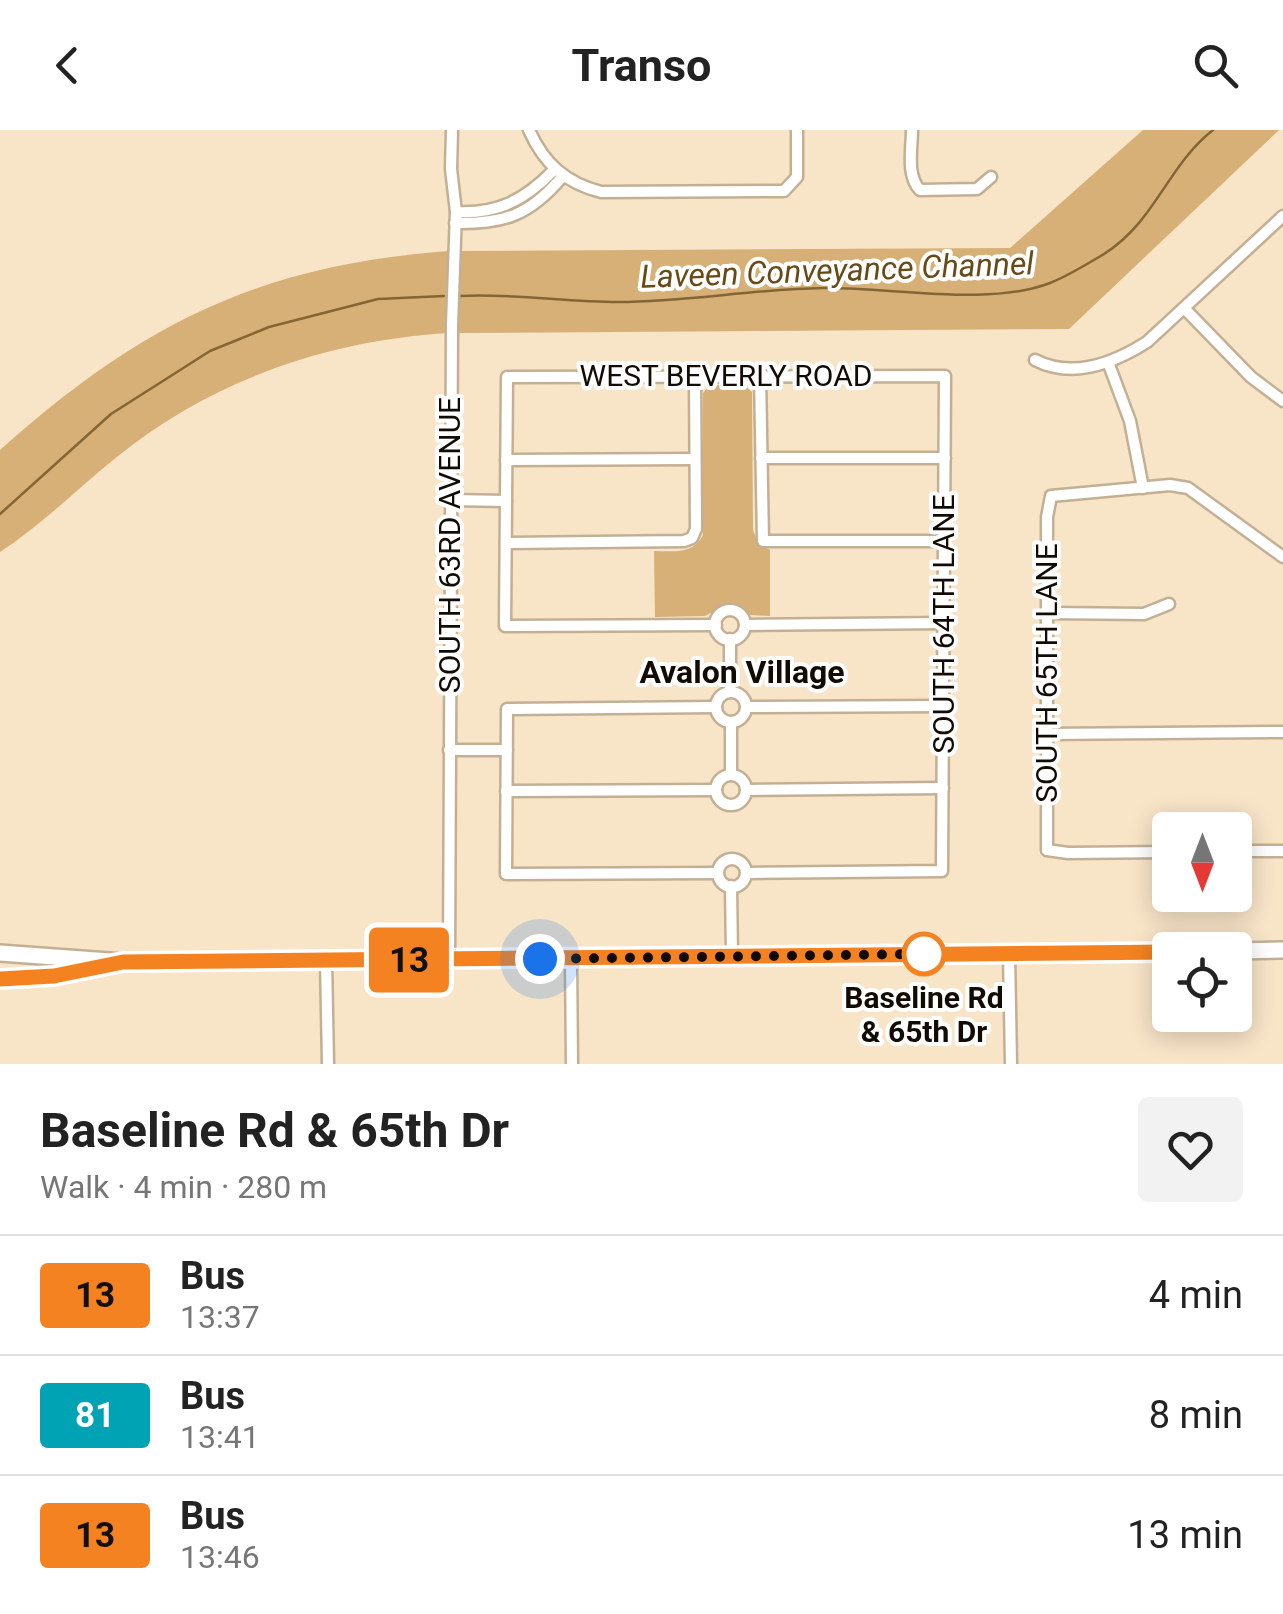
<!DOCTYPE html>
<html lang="en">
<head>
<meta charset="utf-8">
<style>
  :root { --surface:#fff; --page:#f2f2f2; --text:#222; --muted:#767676; --line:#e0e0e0 }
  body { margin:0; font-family:Roboto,sans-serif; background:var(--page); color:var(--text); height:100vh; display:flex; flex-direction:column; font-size:38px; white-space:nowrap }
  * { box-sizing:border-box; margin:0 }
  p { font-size:32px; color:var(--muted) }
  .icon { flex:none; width:55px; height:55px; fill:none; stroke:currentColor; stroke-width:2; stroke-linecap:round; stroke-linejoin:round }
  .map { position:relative; height:934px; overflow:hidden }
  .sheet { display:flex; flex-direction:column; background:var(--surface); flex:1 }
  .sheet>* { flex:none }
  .badge { padding:0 20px; border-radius:8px; font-size:35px; line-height:65px }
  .needle { width:65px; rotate:180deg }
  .buttons { position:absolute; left:1152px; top:682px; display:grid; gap:20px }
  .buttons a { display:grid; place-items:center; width:100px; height:100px; border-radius:10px; background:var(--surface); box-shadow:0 5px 25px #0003; font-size:50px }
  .you { position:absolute; width:50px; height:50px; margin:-25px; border:8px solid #fff; border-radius:50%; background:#1a73e8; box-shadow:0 0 0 15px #1a73e833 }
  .map>.badge { position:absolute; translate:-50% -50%; box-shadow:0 0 0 5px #fff }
  .round { display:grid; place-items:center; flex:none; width:105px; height:105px; border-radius:10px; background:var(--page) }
  .head { display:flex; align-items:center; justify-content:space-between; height:170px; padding:0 40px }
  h1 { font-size:48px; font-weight:700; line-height:75px }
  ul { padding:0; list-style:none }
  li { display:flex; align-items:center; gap:30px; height:120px; padding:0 40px; border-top:2px solid var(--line) }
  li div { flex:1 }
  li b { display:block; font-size:38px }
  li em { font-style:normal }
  li .badge { min-width:110px; font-weight:700; text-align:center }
  header { display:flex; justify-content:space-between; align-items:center; height:130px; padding:0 40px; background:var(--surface); font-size:45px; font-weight:700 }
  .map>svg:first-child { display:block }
</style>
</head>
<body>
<header><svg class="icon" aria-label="back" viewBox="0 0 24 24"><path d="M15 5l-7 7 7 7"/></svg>Transo<svg class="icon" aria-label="search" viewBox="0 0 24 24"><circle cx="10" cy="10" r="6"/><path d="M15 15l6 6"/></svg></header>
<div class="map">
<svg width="1283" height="934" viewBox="0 0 1283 934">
  <rect width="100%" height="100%" fill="#f8e4c7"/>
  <g fill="#d6b076">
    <path d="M1143,0H1279L1069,199L458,203L459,121L1010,118Z"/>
    <path d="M449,121V203C329,210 212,250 118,326C78,358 43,394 0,422V320C141,194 259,135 449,121Z"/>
    <path d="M710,255H744L752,262L753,400L758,413L770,420V486L751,485L728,474L705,486L655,487L654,421C673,421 693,425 703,405V263Z"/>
  </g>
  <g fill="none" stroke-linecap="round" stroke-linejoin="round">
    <g stroke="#856533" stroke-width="2.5">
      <path d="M459,166C512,163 565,172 618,172C687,172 754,159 823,158C891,157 988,177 1050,153C1068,146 1087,134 1104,124C1156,91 1167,36 1213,0"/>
      <path d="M0,384L111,284L210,221L269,197L378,169L444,166"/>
    </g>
    <g stroke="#c3b094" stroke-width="15">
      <g id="minor">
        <path d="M529,0C544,34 566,53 601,62L784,61L797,47V0"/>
        <path d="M912,0C912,18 906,46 920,60L977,59L991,47"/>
        <path d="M456,82C498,84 525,70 554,40"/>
        <path d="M455,93C505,94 530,85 563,46"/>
        <path d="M1184,178L1251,247L1283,271"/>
        <path d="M1035,230C1072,249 1114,233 1147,212L1283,86"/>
        <path d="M1108,232L1130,291L1143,358"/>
        <path d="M760,246L763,411H945"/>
        <path d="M761,328H945"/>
        <path d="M506,330L695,329"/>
        <path d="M451,370L506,371"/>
        <path d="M506,413L684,411L692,408L696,399L695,246"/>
        <circle cx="730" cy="495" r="15"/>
        <path d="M1047,483L1144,484L1169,474"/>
        <path d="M716,495L505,496L507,247L945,246L942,741L746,743"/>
        <path d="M745,495L945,493"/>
        <path d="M730,509V562"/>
        <circle cx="731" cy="577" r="15"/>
        <path d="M716,577L507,579L506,744L718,743"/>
        <path d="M746,577L944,576"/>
        <path d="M1046,604L1283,602"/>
        <path d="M449,620H507"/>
        <path d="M731,645V592"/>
        <circle cx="731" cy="660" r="15"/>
        <path d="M746,660L943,658"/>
        <path d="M506,661L716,660"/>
        <path d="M1235,721H1283"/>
        <path d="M1170,722L1068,723L1047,720V387L1051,366L1170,355L1188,358L1283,427"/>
        <circle cx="732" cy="743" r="14"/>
        <path d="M731,756L732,827"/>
        <path d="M1009,823L1011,934"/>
        <path d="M571,828L572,934"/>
        <path d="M326,830L328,934"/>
        <path d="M449,830L452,195L456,82L451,39L452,0"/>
      </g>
    </g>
    <g stroke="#c3b094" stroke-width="20">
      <g id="secondary">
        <path d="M1235,821L1283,820"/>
        <path d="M0,823L123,832L1170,822"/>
        <path d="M0,849L54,846L104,836"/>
      </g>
    </g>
    <use href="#minor" stroke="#fff" stroke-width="10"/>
    <use href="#secondary" stroke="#fff" stroke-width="15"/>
  </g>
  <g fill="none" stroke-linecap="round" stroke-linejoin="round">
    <g stroke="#fff" stroke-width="22">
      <path id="line" d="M0,849L54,846L123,832L1170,822"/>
    </g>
    <use href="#line" stroke="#f58220" stroke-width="15"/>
    <path stroke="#120b03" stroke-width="10" stroke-dasharray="0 18" d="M540,829L924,824"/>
  </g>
  <circle fill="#fff" stroke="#f58220" stroke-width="5" cx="924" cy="824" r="20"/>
  <g text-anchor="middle" stroke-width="8" stroke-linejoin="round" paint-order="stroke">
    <g font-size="30" fill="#120b03" stroke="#fff">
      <text x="726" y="256">WEST BEVERLY ROAD</text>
      <text transform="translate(450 415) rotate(-90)" y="10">SOUTH 63RD AVENUE</text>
      <text transform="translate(944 494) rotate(-90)" y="10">SOUTH 64TH LANE</text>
      <text transform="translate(1047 543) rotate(-90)" y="10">SOUTH 65TH LANE</text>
    </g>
    <g font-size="30" font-weight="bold" fill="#120b03" stroke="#fff">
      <text x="924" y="878">Baseline Rd<tspan x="924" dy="34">&amp; 65th Dr</tspan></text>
    </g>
    <g font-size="32" font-style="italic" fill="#684a16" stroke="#fff">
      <text transform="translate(837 140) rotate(-2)" y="11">Laveen Conveyance Channel</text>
    </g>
    <g font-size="32" font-weight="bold" fill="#120b03" stroke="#fff">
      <text x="742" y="553">Avalon Village</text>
    </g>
  </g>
</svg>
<div class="buttons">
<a><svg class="needle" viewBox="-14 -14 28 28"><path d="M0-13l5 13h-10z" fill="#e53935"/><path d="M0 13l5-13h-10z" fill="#767676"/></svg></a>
<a><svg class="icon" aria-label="locate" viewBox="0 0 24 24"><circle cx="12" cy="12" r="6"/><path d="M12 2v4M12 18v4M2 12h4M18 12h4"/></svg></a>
</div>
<div class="you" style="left:540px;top:829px"></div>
<b class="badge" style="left:409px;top:830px;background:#f58220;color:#111">13</b>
</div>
<section class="sheet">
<div class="head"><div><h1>Baseline Rd &amp; 65th Dr</h1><p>Walk · 4 min · 280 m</p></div><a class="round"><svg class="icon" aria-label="heart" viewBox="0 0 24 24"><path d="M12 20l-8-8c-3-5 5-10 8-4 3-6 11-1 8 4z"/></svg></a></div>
<ul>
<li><span class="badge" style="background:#f58220;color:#111">13</span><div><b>Bus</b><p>13:37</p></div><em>4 min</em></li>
<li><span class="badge" style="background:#00a3b4;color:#fff">81</span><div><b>Bus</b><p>13:41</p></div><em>8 min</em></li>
<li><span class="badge" style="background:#f58220;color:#111">13</span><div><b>Bus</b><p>13:46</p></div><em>13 min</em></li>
</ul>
</section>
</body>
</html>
